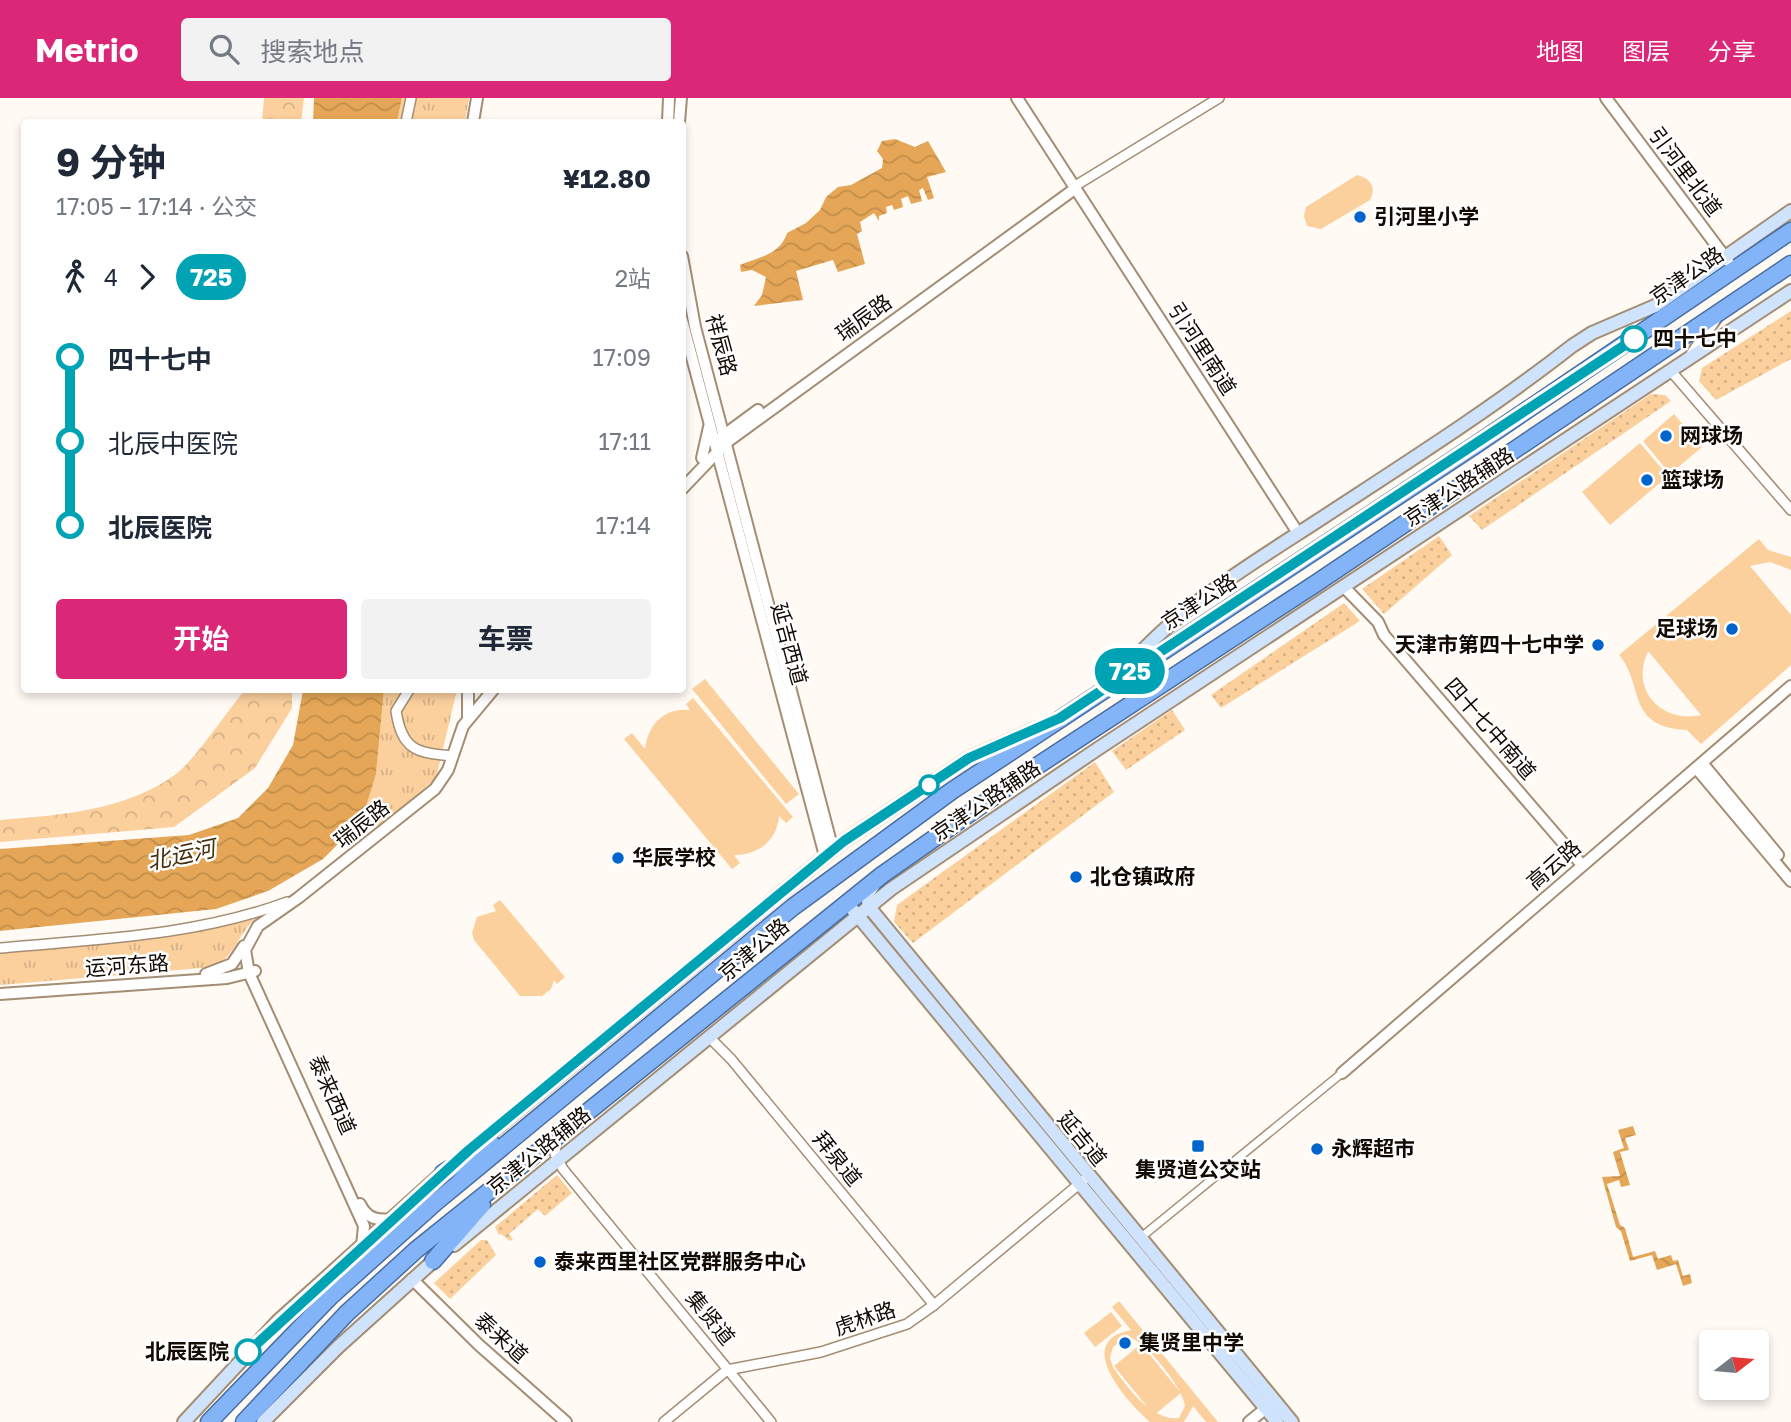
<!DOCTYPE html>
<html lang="zh">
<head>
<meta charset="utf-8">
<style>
  :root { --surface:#fff; --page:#f2f2f3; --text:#1f2937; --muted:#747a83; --accent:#db2777 }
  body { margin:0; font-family:"Golos Text","Noto Sans SC",sans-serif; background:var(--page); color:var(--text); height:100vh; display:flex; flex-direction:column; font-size:26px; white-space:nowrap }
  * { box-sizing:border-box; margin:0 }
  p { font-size:23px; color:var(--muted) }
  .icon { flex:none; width:38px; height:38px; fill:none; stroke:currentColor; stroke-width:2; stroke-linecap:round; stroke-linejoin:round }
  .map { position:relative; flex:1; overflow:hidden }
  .details { position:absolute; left:21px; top:21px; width:665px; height:574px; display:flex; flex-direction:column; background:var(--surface); border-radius:7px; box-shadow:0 4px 10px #0003 }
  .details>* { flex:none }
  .badge { padding:0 14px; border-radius:23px; font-size:24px; line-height:46px }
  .needle { width:46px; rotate:74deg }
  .controls { position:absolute; left:1699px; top:1232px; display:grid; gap:14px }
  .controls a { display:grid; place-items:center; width:70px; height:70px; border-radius:7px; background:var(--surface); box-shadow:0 4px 10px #0003; font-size:35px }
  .map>.badge { position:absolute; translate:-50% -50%; box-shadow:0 0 0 4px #fff }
  .legs { display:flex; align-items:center; gap:10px; height:77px; padding:0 35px; font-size:23px }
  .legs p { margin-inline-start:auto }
  .overview { display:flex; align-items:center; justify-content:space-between; height:119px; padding:0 35px }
  h1 { font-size:38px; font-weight:700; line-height:52px }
  .primary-button { display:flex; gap:14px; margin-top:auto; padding:14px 35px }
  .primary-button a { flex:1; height:80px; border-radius:7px; background:var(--accent); color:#fff; font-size:28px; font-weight:700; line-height:80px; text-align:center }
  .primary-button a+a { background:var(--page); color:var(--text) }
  ul { padding:0 35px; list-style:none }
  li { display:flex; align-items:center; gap:24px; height:84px; font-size:26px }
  li i { display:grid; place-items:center; width:10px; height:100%; margin:0 9px; background:currentColor }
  li i::after { content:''; width:18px; height:18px; margin:-9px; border:5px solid; border-radius:50%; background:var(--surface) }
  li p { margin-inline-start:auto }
  li:first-child i { background:linear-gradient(#0000 50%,currentColor 0) }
  li:last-child i { background:linear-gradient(currentColor 50%,#0000 0) }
  header { display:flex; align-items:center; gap:42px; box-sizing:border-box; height:98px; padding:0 35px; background:var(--accent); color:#fff }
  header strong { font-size:33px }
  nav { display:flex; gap:38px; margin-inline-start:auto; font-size:24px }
  .search { width:490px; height:63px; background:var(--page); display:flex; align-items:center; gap:18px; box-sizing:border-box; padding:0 24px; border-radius:7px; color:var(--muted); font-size:26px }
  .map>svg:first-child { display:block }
</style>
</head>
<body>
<header>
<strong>Metrio</strong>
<div class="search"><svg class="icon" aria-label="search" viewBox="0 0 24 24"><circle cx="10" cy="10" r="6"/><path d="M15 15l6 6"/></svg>搜索地点</div>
<nav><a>地图</a><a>图层</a><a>分享</a></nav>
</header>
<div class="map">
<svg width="1791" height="1324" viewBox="0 0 1791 1324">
  <defs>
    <pattern id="grass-dots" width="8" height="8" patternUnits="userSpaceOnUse" patternTransform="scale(1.75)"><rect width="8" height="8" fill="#fbd09d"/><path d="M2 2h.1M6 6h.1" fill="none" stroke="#d6b186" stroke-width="1.8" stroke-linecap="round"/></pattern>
    <pattern id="forest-crowns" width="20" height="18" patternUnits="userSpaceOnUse" patternTransform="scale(1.75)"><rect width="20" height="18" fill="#fbd09d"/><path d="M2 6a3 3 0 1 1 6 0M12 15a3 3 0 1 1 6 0" fill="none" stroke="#d6b186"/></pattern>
    <pattern id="park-tufts" width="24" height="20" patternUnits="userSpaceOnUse" patternTransform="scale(1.75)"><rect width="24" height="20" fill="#fbd09d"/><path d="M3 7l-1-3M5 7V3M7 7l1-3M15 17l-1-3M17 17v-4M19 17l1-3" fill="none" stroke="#d6b186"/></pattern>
    <pattern id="water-waves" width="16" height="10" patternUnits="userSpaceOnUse" patternTransform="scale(1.75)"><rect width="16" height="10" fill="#e5a757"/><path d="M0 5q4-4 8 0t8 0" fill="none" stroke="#c38e4a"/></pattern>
  </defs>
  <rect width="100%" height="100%" fill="#fffaf4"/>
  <g fill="url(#grass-dots)">
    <path d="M1791,213V261L1716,302L1699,283L1702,270Z"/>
    <path d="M1651,296L1665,297L1671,303L1482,432L1469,418Z"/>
    <path d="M1439,438L1452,457L1384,516L1362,491Z"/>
    <path d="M1344,505L1360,523L1221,610L1211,597Z"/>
    <path d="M1172,612L1185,632L1126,672L1112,653Z"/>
    <path d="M1095,664L1114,694L913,845L894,824L897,807Z"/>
    <path d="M557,1077L572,1095L545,1118L538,1111L509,1136L513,1141L510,1143L501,1136L499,1137L495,1129Z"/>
    <path d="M481,1142H487L496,1157L450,1201L434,1185Z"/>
  </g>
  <g fill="url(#forest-crowns)">
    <path d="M264,0H304L301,24H262Z"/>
    <path d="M245,592H292V610L255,670L174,729L0,744V722C60,717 126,713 176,676C195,662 228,612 245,592Z"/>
  </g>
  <g fill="url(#park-tufts)">
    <path d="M402,0H469L465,24H397Z"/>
    <path d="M384,592H457L436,680L380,729L362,722L376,676Z"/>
    <path d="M255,821C238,836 235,859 213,869L0,887V852L177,836Z"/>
  </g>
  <g fill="#fbd09d" fill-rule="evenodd">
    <path d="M1357,77C1370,80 1377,89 1370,102L1321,131L1307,128L1304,118L1306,109Z"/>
    <path d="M1674,316L1702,349L1670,376L1643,343Z"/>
    <path d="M1640,345L1668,378L1610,427L1582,394Z"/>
    <path d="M1759,441L1768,452L1791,459V472L1770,464L1750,468L1791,517V567L1701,646L1687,632C1625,629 1645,587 1619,557ZM1648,554H1649L1701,617C1663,626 1629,592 1648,554Z"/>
    <path d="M705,581L799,696L786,706L692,591Z"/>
    <path d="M693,600L793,719L786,725L779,718C777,743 758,757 734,757L740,765L732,771L624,641L632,635L645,651C648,627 664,609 690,612L686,606Z"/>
    <path d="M500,802L565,879L557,886L554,882L551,891L542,898H520L474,842L472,835L477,819L496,813L493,807Z"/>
    <path d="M1119,1203L1218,1324H1206L1193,1308L1184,1324H1150C1127,1304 1072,1243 1131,1232L1112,1209ZM1127,1239C1143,1239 1184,1291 1185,1308L1179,1320C1152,1324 1126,1288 1113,1269L1110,1260L1113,1249Z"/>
    <path d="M1111,1214L1122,1228L1095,1249L1084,1235Z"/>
    <path d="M1141,1246L1181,1295L1154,1317L1114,1268Z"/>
  </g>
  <g fill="url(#water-waves)">
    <path d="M314,0H402L397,24H313Z"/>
    <path d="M895,41L915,49L928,43L946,74L927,79L934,100L928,102L923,90L919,92L922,103L911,106L908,98L901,101L903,109L894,112L892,107L886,109L887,115L879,118V123L874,115L860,124L862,133L857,136L865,166L838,174L833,162L796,173L803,202L754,208L762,197L766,179L752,172L741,174L740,167C759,159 780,157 787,135L806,125L820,112L826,99L838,89L851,87L882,70L883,61L877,53L882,43Z"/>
    <path d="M303,592H384L376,676L362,722L323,761L268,793L216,811L0,833V751L189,737L238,720L268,690L293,647Z"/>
    <path d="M1633,1028L1636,1037L1625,1040L1629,1052L1620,1054L1630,1087L1621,1089L1619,1082L1607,1086L1620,1127L1625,1130L1633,1159L1655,1153L1658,1161L1671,1157L1673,1163L1678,1162L1683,1178L1690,1176L1692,1185L1683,1188L1676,1166L1657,1172L1652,1157L1630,1163L1621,1133L1616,1129L1602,1079L1620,1078L1613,1054L1624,1050L1618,1032Z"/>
  </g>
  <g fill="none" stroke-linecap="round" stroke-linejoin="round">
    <g stroke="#a48d72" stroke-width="10">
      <path id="pedestrian" d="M1139,1141L1342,975"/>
    </g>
    <g stroke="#a48d72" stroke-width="12">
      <g id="minor">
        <path d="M406,24L411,0"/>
        <path d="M1075,88L1219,0"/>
        <path d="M1670,272L1791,412"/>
        <path d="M409,592L396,613C402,652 416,655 453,658"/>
        <path d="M0,850C97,841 196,838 287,804"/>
        <path d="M710,940L731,961L934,1207"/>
        <path d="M556,1042L555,1056L563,1071L771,1324"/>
        <path d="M664,1324L727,1272L821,1254L907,1226L934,1207L1084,1082"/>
      </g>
    </g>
    <g stroke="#a48d72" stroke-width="14">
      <g id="tertiary">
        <path d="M1017,0L1298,435"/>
        <path d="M1606,0L1728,163"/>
        <path d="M473,24L477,0"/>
        <path d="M668,24L669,0"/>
        <path d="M679,24L681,0"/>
        <path d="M682,158L695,229L833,752"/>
        <path d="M682,222L825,758"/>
        <path d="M1691,257L1717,219"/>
        <path d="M720,340L758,312"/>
        <path d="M702,360L709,329"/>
        <path d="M682,391L727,344L1076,90"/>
        <path d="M1343,488L1378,524L1384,537L1582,767"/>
        <path d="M468,620V592"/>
        <path d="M1703,666L1778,757"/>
        <path d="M1697,671L1791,783"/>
        <path d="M206,876L232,866L244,848"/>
        <path d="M0,896L227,880L255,873"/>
        <path d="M1342,975L1791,588"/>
        <path d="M360,1106C367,1121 378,1123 393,1121"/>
        <path d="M362,1148L364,1128L249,875L245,852L258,828L298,800L435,691L448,672L463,628L493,592"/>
        <path d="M412,1181L479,1247L566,1324"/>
        <path d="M1249,1324L1270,1307"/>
      </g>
    </g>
    <g stroke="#a48d72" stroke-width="16">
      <g id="secondary">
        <path d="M1121,577C1175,510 1250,467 1322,420C1406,365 1493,310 1572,248L1592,235L1655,208L1791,113"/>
        <path d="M875,785L867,797L869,809L1292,1324"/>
        <path d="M853,812L1277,1324"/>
        <path d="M465,1056L844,743L969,660L1037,630"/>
        <path d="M454,1147L891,791L1096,652L1791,193"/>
        <path d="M184,1324L278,1223L448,1070"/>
        <path d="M263,1324L338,1249L439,1158"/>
      </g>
    </g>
    <g stroke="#476da1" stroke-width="19">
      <g id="trunk">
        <path d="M443,1075L492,1046"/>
        <path d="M433,1163L482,1107"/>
        <path d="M209,1324L331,1198L436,1104L793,809L953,692L1477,346L1791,133"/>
        <path d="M244,1324L347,1215L416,1152L882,777L1037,668L1315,486L1791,166"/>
      </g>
    </g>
    <use href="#pedestrian" stroke="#fff" stroke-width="7"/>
    <use href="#minor" stroke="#fff" stroke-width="9"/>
    <use href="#tertiary" stroke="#fff" stroke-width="10"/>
    <use href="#secondary" stroke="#d0e3fc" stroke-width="12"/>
    <use href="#trunk" stroke="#83b4f8" stroke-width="16"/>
  </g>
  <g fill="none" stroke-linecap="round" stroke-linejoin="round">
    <g stroke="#fff" stroke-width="16">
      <path id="line-1" d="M248,1254L469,1052L844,743L969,660L1060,620L1634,241"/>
    </g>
    <use href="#line-1" stroke="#00a3b4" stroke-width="10"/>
  </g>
  <g fill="#0064cc" stroke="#fff" stroke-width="2.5">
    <circle cx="1360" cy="119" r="7"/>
    <circle cx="1666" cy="338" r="7"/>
    <circle cx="1647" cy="382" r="7"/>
    <circle cx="1732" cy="531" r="7"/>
    <circle cx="1598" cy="547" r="7"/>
    <circle cx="618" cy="760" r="7"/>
    <circle cx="1076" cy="779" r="7"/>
    <rect x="1191" y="1041" width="14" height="14" rx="3.5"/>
    <circle cx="1317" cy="1051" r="7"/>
    <circle cx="540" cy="1164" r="7"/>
    <circle cx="1125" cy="1245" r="7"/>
  </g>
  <g fill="#fff" stroke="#00a3b4" stroke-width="3.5">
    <circle cx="1634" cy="241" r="12"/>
    <circle cx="929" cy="687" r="9"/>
    <circle cx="248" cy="1254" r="12"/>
  </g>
  <g text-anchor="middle" stroke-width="5" stroke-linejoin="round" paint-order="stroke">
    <g font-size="21" fill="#120a03" stroke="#fff">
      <text transform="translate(1685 74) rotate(53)" y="7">引河里北道</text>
      <text transform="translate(1687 178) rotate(-35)" y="7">京津公路</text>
      <text transform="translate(864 220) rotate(-36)" y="7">瑞辰路</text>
      <text transform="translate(721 247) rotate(75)" y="7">祥辰路</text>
      <text transform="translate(1202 251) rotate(57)" y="7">引河里南道</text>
      <text transform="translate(1459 389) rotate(-33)" y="7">京津公路辅路</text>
      <text transform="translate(1199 504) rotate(-33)" y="7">京津公路</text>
      <text transform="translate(789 546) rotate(75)" y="7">延吉西道</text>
      <text transform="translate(1490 631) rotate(49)" y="7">四十七中南道</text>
      <text transform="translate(986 703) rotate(-34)" y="7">京津公路辅路</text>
      <text transform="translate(362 726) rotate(-38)" y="7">瑞辰路</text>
      <text transform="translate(1554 767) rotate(-41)" y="7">高云路</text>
      <text transform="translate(754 852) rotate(-40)" y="7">京津公路</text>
      <text transform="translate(127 868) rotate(-4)" y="7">运河东路</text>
      <text transform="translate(332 997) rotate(66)" y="7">泰来西道</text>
      <text transform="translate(1082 1041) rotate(51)" y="7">延吉道</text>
      <text transform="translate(539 1053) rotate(-39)" y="7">京津公路辅路</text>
      <text transform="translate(837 1061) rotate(51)" y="7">拜泉道</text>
      <text transform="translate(710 1220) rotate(51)" y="7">集贤道</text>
      <text transform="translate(865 1221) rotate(-19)" y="7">虎林路</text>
      <text transform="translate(501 1240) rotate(42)" y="7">泰来道</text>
    </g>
    <g font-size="21" font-weight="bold" fill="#120a03" stroke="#fff" text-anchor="start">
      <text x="1374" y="126">引河里小学</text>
      <text x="1680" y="345">网球场</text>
      <text x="1661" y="389">篮球场</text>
      <text x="1718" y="538" text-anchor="end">足球场</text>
      <text x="1584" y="554" text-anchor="end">天津市第四十七中学</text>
      <text x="632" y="767">华辰学校</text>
      <text x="1090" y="786">北仓镇政府</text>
      <text x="1331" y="1058">永辉超市</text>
      <text x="1198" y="1079" text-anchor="middle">集贤道公交站</text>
      <text x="554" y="1171">泰来西里社区党群服务中心</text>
      <text x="1139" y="1252">集贤里中学</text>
    </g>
    <g font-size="21" font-weight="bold" fill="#120a03" stroke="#fff" text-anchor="start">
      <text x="1653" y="248">四十七中</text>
      <text x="229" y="1261" text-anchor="end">北辰医院</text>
    </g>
    <g font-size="23" font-style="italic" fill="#472e0b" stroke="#fff">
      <text transform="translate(181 757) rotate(-12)" y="8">北运河</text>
    </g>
  </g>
</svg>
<div class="controls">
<a><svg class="needle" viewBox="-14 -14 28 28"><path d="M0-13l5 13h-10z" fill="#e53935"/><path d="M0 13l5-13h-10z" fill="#747a83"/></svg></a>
</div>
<b class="badge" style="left:1130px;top:573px;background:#00a3b4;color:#fff">725</b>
<section class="details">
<div class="overview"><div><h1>9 分钟</h1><p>17:05 – 17:14 · 公交</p></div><b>¥12.80</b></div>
<div class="legs"><svg class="icon" aria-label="walk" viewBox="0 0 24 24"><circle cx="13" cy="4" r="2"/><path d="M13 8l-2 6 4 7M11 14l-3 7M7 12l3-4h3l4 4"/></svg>4<svg class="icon" aria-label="forward" viewBox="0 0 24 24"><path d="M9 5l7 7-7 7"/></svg><b class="badge" style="background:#00a3b4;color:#fff">725</b><p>2站</p></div>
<ul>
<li><i style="color:#00a3b4"></i><b>四十七中</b><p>17:09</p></li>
<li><i style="color:#00a3b4"></i><span>北辰中医院</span><p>17:11</p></li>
<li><i style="color:#00a3b4"></i><b>北辰医院</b><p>17:14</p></li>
</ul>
<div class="primary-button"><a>开始</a><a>车票</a></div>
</section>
</div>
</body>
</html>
